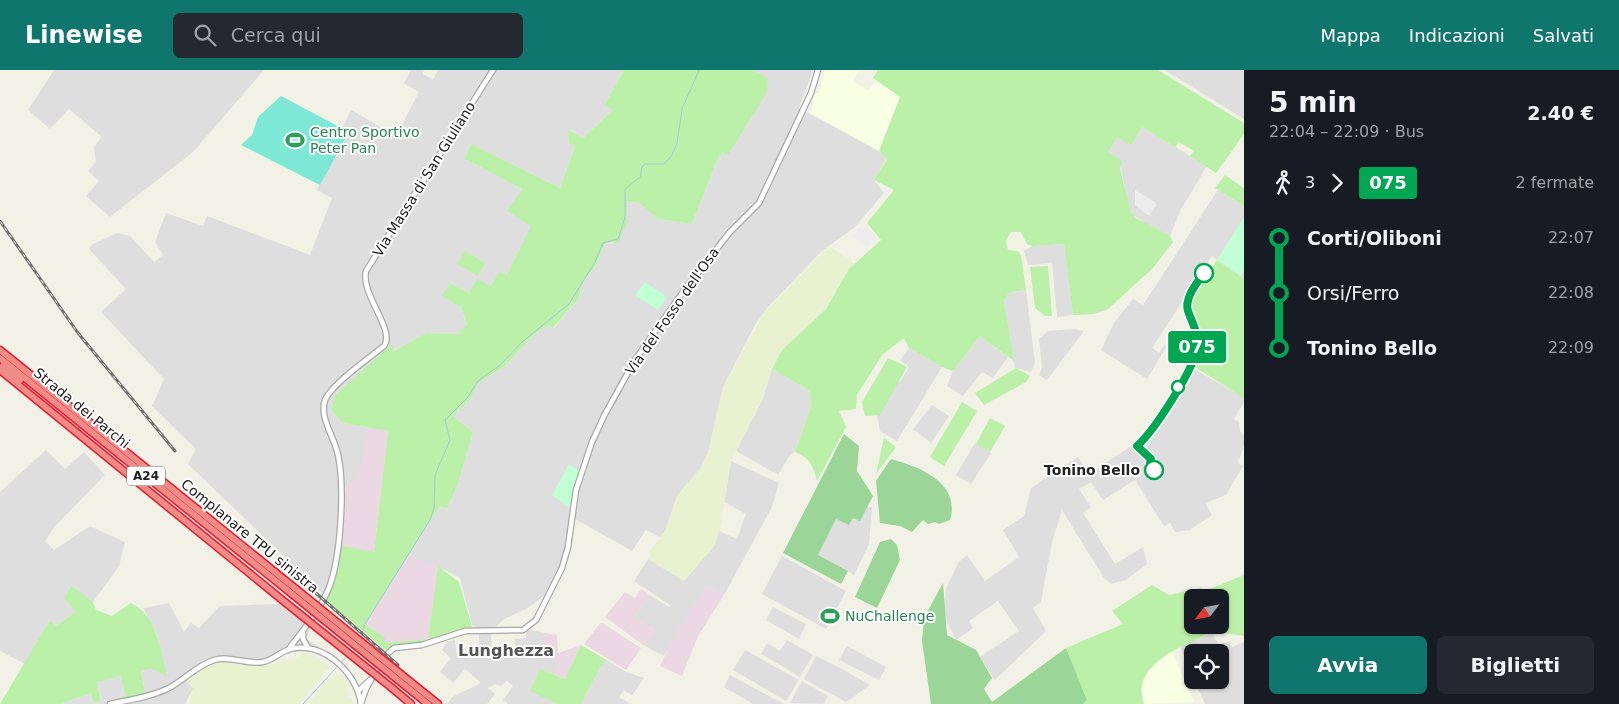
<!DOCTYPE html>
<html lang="it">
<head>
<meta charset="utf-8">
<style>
  :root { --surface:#171b24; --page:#242831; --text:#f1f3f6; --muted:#9ea1a6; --accent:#0f766e }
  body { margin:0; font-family:"DejaVu Sans",sans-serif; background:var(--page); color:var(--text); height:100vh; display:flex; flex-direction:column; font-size:19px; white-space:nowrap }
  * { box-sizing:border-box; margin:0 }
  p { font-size:16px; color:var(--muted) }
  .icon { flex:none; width:28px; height:28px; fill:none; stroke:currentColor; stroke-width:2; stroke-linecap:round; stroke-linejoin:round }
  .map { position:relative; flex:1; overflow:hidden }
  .side { display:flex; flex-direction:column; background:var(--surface); width:375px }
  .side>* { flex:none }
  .badge { padding:0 10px; border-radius:4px; font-size:18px; line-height:32px }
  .needle { width:32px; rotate:238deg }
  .fabs { position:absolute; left:1184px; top:519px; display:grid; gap:10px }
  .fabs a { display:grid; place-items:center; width:45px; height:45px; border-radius:8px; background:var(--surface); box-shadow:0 1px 4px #0004; font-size:25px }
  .map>.badge { position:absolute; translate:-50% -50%; box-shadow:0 0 0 2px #fff }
  .legs { display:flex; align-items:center; gap:8px; height:55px; padding:0 25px; font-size:16px }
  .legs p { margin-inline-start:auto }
  .summary { display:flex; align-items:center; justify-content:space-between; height:85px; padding:0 25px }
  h1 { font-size:28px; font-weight:700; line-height:38px }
  .cta { display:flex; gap:10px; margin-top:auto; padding:10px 25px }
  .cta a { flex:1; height:58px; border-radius:8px; background:var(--accent); color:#fff; font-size:20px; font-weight:700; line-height:58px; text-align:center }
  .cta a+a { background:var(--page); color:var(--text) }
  ul { padding:0 25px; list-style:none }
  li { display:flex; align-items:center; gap:18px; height:55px; font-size:19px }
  li i { display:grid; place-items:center; width:8px; height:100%; margin:0 6px; background:currentColor }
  li i::after { content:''; width:12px; height:12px; margin:-6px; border:4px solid; border-radius:50%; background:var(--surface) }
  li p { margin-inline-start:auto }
  li:first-child i { background:linear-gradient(#0000 50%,currentColor 0) }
  li:last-child i { background:linear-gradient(currentColor 50%,#0000 0) }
  header { display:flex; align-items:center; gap:30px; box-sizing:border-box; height:70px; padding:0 25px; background:var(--accent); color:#fff }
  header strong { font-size:24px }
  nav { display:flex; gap:28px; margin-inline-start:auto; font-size:18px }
  .search { width:350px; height:45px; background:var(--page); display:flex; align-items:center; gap:12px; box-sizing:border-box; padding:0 18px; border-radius:8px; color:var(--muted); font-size:19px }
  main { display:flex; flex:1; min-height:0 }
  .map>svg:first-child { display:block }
</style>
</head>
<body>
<header>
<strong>Linewise</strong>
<div class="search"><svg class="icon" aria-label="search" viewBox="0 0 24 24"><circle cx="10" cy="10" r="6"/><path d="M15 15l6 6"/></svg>Cerca qui</div>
<nav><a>Mappa</a><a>Indicazioni</a><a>Salvati</a></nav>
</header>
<main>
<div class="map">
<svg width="1244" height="634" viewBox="0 0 1244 634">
  <rect width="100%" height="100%" fill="#f2f1e6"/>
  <g fill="#dfdede">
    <path d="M54,0H264L193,82L110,147L86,126L99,111L88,101L96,92L94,77L102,67L69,39L50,59L28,40Z"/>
    <path d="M411,0H424L423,4L433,9L438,0H624L605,34L614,39L583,68L569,59L575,76L560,118L471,74L465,89L522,119L532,156L507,205L491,216L469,223L450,213L461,237L467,256L458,264L426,263L394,281L392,275L335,325L343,353L388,361L325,526L188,394L196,379L152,336L164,309L101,242L126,219L89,179L93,174L117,163L130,166L154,192L163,185L155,172L166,143L203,156L207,146L310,185L332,128L317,120L348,62L342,58L351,40L396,66L419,22L404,13Z"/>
    <path d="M751,0H813L799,38L879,81L887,88L874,110L884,123L855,157L822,181L767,238L755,255L723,317L708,383L700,399L677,426L665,461L660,467L646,460L632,481L570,446L563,490L548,523L526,539L504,549L495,558H479L472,555L460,508L430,492L427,495L410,484L440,436L447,439L458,414L473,362L453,346L471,329L477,314L506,295L535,264L549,255L554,258L579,228L583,211L595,197L605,173L613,174L627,151V131L639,133L658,149L692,154L716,93L722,82L728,84L767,8Z"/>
    <path d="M1165,0H1244V49Z"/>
    <path d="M1142,57L1207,96L1181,139L1170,166L1155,160L1133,145L1129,138L1120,94L1107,82L1117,66Z"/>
    <path d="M1218,120L1244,136V210L1212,186L1152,278L1159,283L1164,275L1167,276L1147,309L1101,280L1114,253L1133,229L1143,235Z"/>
    <path d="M1064,174L1073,245L1057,247L1052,193L1028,195L1024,181L1032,176Z"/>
    <path d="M1026,220L1035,293L1031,302L1015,298L1004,230L1010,222Z"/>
    <path d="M1075,259L1084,261L1047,310L1039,305L1042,297L1039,269L1048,261Z"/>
    <path d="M980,266L1008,287L993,308L982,302L963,326L947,316L953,301Z"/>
    <path d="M909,278L942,297L897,371L880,361L877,344L895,310L900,312L909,297L900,290Z"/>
    <path d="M1192,298L1244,327V332L1234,349L1239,352L1240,361L1244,366V375L1238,393L1243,396L1226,425L1205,433L1212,445L1190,460L1175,462L1170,453L1164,456L1135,410L1103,430L1091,412L1079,419L1091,437L1083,443L1115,494L1143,477L1147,494L1126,510L1111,514L1104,508L1062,440L1052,472L1041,532L1033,538L1046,561L995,610L980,587L1019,561L998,531L969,551L973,558L956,570L947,552L944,537L946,519L958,493L967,485L985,511L1019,487L1003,460L1024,446L1031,418L1078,387L1089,404L1137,372L1149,359Z"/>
    <path d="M772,299L810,321L811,337L795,382L790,385L778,405L736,381L762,331Z"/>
    <path d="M932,335L949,346L931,373L913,359Z"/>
    <path d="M975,373L991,383L971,414L956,405Z"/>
    <path d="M46,380L65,399L84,382L105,405L56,455L45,471L54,480L90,456L125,472L119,496L93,532L72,517L76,542L56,556L50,550L25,594L0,581V422Z"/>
    <path d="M731,391L779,413L772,437L724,525L707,516L664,586L643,575L654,560L635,547L650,525L669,537L670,535L634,511L648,489L684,511L714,476L719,461L737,469L746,444L724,432Z"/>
    <path d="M867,437H872L869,474L854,505L818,485L836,449L860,450Z"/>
    <path d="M782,486L846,521L826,559L762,524Z"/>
    <path d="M169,533L184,562L191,553L199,558L220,536L279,534L310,557L306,569L320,577L318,584L309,581L291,582L261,595H245L193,619L185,634H61L91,623L101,631L97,612L121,606L145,622L141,601L151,597L166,606L157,565L143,538Z"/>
    <path d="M773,537L806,554L799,569L766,550Z"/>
    <path d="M526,559L545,563L541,570L553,585L549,588L560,592L555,605L540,599L558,634H508L503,630L513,616L507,611L501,616L495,614L488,618L495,624L487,634H447L452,627L481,613L465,599L453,613L440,602L451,588L442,580L447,572L455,570L457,586L479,585V561H491L492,585L515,584V569L526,568Z"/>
    <path d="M1212,563L1219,575L1229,571L1232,577L1244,572V634H1205L1194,610H1220V582H1192V606L1180,577Z"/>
    <path d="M787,570L813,585L800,607L761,584L767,573L780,581Z"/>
    <path d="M847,576L886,597L879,610L839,590Z"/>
    <path d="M745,580L799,610L786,631L733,600Z"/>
    <path d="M816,586L842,599L870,615L846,632L804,609Z"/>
    <path d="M605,589L626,602L644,608L632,625L624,620L619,627L630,634H581Z"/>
    <path d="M730,605L784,634H753L724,617Z"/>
    <path d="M802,611L828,626L823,634L790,633Z"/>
  </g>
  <g fill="#ecd8e3">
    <path d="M367,357L388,361L374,483L338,475L341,420L359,407Z"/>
    <path d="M410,484L427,494L430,491L438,496L428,569L386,573L365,554Z"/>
    <path d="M707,516L724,525L698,566L682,606L660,596L678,559Z"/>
    <path d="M641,519L650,525L635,547L654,560L643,575L605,547L625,522L635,528Z"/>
    <path d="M601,552L641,578L626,600L584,574Z"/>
    <path d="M545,563L557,565L558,583L581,575L565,609L555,605L559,592L548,588L553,585L541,570Z"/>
  </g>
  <g fill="#f8ffe2">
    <path d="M825,0H859L853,11L868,21L876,10L900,27L879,81L810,43L814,33L812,29L814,23H819Z"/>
    <path d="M1172,581L1194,632L1144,634L1140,623L1142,612L1148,601Z"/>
  </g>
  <g fill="#e8f2d0">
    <path d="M827,178H832L854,193L826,239L782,280L772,299L760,334L731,391L721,456L714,476L684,511L649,489V482L665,461L677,426L700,399L708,383L723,317L763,244Z"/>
    <path d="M302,583H309L327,594L329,597L299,634H189L193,619L186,610L207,596L224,591L270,596L283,590H294Z"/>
    <path d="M338,604L342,605L346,611L349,626L355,634H307L329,609Z"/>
  </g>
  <g fill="#bbf0a8" fill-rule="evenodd">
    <path d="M624,0H751L768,8L767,22L728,85L722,82L716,93L692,154L658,149L639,133L627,131V151L619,172L605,173L595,197L583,211L579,228L553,258L549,255L535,264L506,295L477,314L471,329L453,346L473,362L458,414L447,439L440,436L365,554L384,567L386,573L428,569L438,496L459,512L473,560L422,575L398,577L388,582L324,529L338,475L374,482L388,361L343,353L331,340L335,325L392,274L394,281L426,263L458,264L467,255L461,237L442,226L450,213L469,223L477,209L491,216L499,202L507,205L531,156L507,141L522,119L465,89L471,74L560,118L575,76L569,73L568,59L583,68L613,40L605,34Z"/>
    <path d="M878,0H1158L1244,53V64L1216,103L1190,86L1194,81L1179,72L1175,77L1142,57L1131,75L1117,67L1108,82L1122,90L1120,99L1131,142L1136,148L1170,166L1173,172L1153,198L1108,239L1094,244L1073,245L1064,174L1032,176L1027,174L1021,162H1011L1006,171L1008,180L1017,181L1021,185L1026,220L1010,222L1004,230L1014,291L980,266L953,301L942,297L909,278L904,268L882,285L857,325L856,339L839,341L846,357L817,411C813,396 811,388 795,382L811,337L810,321L772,299L782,280L826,239L849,199L881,170L867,153L894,120L874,110L887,89L879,81L900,27L873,8Z"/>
    <path d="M1225,105L1244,118V136L1215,118Z"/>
    <path d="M465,181L485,193L478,206L457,194Z"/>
    <path d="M1217,190L1244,209V328L1195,297L1200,276L1199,257L1191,238L1192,230Z"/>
    <path d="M1048,196L1052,246H1045L1035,238L1030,197Z"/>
    <path d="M888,288L907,297L880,345L865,346L862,332Z"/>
    <path d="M1016,298L1030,306L1026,312L984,335L975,323Z"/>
    <path d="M962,332L977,341L944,396L930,387Z"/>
    <path d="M990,348L1005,356L990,382L976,374Z"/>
    <path d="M884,368L896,377L876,404Z"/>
    <path d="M1244,505V566C1234,565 1223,562 1213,563C1207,563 1198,569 1192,572C1166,583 1132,601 1144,634H1083L1087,630L1066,578L1123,554L1112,541L1152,515L1169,525L1201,518L1202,522ZM1192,528H1220V555H1192Z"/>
    <path d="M72,516L93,532L96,540L112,546L131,533C157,545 161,581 167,607L151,598L141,601L145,623L126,627L121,606L97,612L101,632L94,633L91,623L61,634H0L50,550L56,556L76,542L64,528Z"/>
    <path d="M581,575L605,589L581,634H558L530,621L540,599L565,609Z"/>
  </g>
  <g fill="#9bd597">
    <path d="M844,364L859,376L857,401L873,426L860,451L853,448L849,455L836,449L818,485L848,501L841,514L783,483Z"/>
    <path d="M891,389C920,397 961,413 950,450L939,454L935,452L928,454L923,450L912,462L900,456L880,453L876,411Z"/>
    <path d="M891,469L897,475L900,490L877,538L855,527L880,472Z"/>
    <path d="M943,513L947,565L976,580L992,608L984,619L992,632L1066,578L1087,630L1083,634H931L922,571L924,548Z"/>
  </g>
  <g fill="#c1ffd4">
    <path d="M1244,147V201L1241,206L1217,190Z"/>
    <path d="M645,212L667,227L658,240L635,225Z"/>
    <path d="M569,394L579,401L569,438L552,425Z"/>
  </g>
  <path fill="#7ee8d7" d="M281,26L349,62L320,115L241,75L252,65L258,47Z"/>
  <g fill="#ededed">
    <path d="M1135,120L1155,132L1156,135L1149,146L1135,135Z"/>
    <path d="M865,154L877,169L867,177L852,166Z"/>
  </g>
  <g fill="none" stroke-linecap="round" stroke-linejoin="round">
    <g stroke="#a3c6e3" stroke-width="1">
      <path d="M360,569L365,554L430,450L434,438L435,405L450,370L445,350L468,327L478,311L500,295L522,272L569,234L595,192L603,173L618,169L625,147V119L640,107L642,97L645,94H664L672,85L677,73L682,39L699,0"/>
      <path d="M340,594L347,586"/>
      <path d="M303,634L336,598"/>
    </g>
    <g stroke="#a8a8a8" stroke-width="7">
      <g id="tertiary">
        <path d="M303,561V569L308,578"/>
        <path d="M288,580C302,561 319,542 328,520C341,490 345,417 338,385C335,368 319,348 325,330C332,314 369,288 384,276C396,260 360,224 366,201L493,0"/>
        <path d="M358,621L370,610"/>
        <path d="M361,633L366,619L384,587L394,578L422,575L465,561L523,560L536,550L562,498L568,477L576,420L592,372L605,344L635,290L685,219L730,162L759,133L811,23L818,0"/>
        <path d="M110,634C129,630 151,627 169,618C184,610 196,596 214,590C230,585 246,595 263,592C273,590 280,582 290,579C323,571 356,602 361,633"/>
      </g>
    </g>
    <g stroke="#ec172f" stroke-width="9">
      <g id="motorway">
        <path d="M0,280L296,519"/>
        <path d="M0,288L292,524"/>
        <path d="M3,296L20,310"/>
        <path d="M0,300L286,533"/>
        <path d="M402,605L438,634"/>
        <path d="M398,610L428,634"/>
        <path d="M392,618L411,634"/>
      </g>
    </g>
    <use href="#tertiary" stroke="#fff" stroke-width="4.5"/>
    <use href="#motorway" stroke="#f08c88" stroke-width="6"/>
    <g stroke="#6f6f6f" stroke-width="3">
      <g id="rail">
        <path d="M0,151L78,263L175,381"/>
        <path d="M285,496L398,595"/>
      </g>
    </g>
    <use href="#rail" stroke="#fff" stroke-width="1" stroke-dasharray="4" stroke-linecap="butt"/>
    <g stroke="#ec172f" stroke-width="9" stroke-linecap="butt">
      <g id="motorway-bridge">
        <path d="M296,519L402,605"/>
        <path d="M292,524L398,610"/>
        <path d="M286,533L392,618"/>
      </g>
    </g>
    <use href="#motorway-bridge" stroke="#f08c88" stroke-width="6"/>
  </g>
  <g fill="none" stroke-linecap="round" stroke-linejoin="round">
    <g stroke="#fff" stroke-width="11">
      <path id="line-1" d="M1154,400L1150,393L1151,389L1137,376C1154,361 1196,297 1198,274C1198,261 1192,253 1188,241C1184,228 1197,213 1204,203"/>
    </g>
    <use href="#line-1" stroke="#00a651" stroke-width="8"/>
  </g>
  <defs>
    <g id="stadium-bare" transform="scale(1.5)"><path d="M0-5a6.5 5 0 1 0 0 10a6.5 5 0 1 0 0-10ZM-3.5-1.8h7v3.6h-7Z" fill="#2e9e5b" stroke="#fff" stroke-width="2.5" paint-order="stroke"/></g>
  </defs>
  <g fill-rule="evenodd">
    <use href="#stadium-bare" x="295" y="70"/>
    <use href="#stadium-bare" x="830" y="546"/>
  </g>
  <g fill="#fff" stroke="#00a651" stroke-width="2.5">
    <circle cx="1204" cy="203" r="9"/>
    <circle cx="1178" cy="317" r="6"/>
    <circle cx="1154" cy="400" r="9"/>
  </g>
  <g text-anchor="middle" stroke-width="4" stroke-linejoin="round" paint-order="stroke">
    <rect fill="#fff" stroke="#646464" stroke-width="1" x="127" y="396.5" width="38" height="19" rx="4"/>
    <g font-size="12" font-weight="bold" fill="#212121">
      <text x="146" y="410">A24</text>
    </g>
    <g font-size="14" fill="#27864d" stroke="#fff" text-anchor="start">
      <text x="310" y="67">Centro Sportivo<tspan x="310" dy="16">Peter Pan</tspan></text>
      <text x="845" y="551">NuChallenge</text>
    </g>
    <g font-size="14" fill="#212121" stroke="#fff">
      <text transform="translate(424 109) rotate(-58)" y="5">Via Massa di San Giuliano</text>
      <text transform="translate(672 241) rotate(-55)" y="5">Via del Fosso dell'Osa</text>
      <text transform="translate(82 338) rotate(39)" y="5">Strada dei Parchi</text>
      <text transform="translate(250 466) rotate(39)" y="5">Complanare TPU sinistra</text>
    </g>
    <g font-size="14" font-weight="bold" fill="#212121" stroke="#fff" text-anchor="end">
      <text x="1140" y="405">Tonino Bello</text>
    </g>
    <g font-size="16" font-weight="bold" fill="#545454" stroke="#fff">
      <text x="506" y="586">Lunghezza</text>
    </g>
  </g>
</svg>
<div class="fabs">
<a><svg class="needle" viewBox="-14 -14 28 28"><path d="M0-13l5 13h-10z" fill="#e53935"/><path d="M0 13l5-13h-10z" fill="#9ea1a6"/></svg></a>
<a><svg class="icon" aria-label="locate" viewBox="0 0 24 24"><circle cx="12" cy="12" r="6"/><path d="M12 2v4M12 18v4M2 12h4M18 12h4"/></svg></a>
</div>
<b class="badge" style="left:1197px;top:277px;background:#00a651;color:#fff">075</b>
</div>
<section class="side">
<div class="summary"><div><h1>5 min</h1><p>22:04 – 22:09 · Bus</p></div><b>2.40 €</b></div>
<div class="legs"><svg class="icon" aria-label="walk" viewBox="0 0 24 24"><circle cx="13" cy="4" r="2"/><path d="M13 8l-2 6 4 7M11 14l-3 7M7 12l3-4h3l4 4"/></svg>3<svg class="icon" aria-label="forward" viewBox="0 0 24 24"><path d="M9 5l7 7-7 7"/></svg><b class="badge" style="background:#00a651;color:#fff">075</b><p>2 fermate</p></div>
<ul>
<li><i style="color:#00a651"></i><b>Corti/Oliboni</b><p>22:07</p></li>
<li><i style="color:#00a651"></i><span>Orsi/Ferro</span><p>22:08</p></li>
<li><i style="color:#00a651"></i><b>Tonino Bello</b><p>22:09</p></li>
</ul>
<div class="cta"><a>Avvia</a><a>Biglietti</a></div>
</section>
</main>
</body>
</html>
